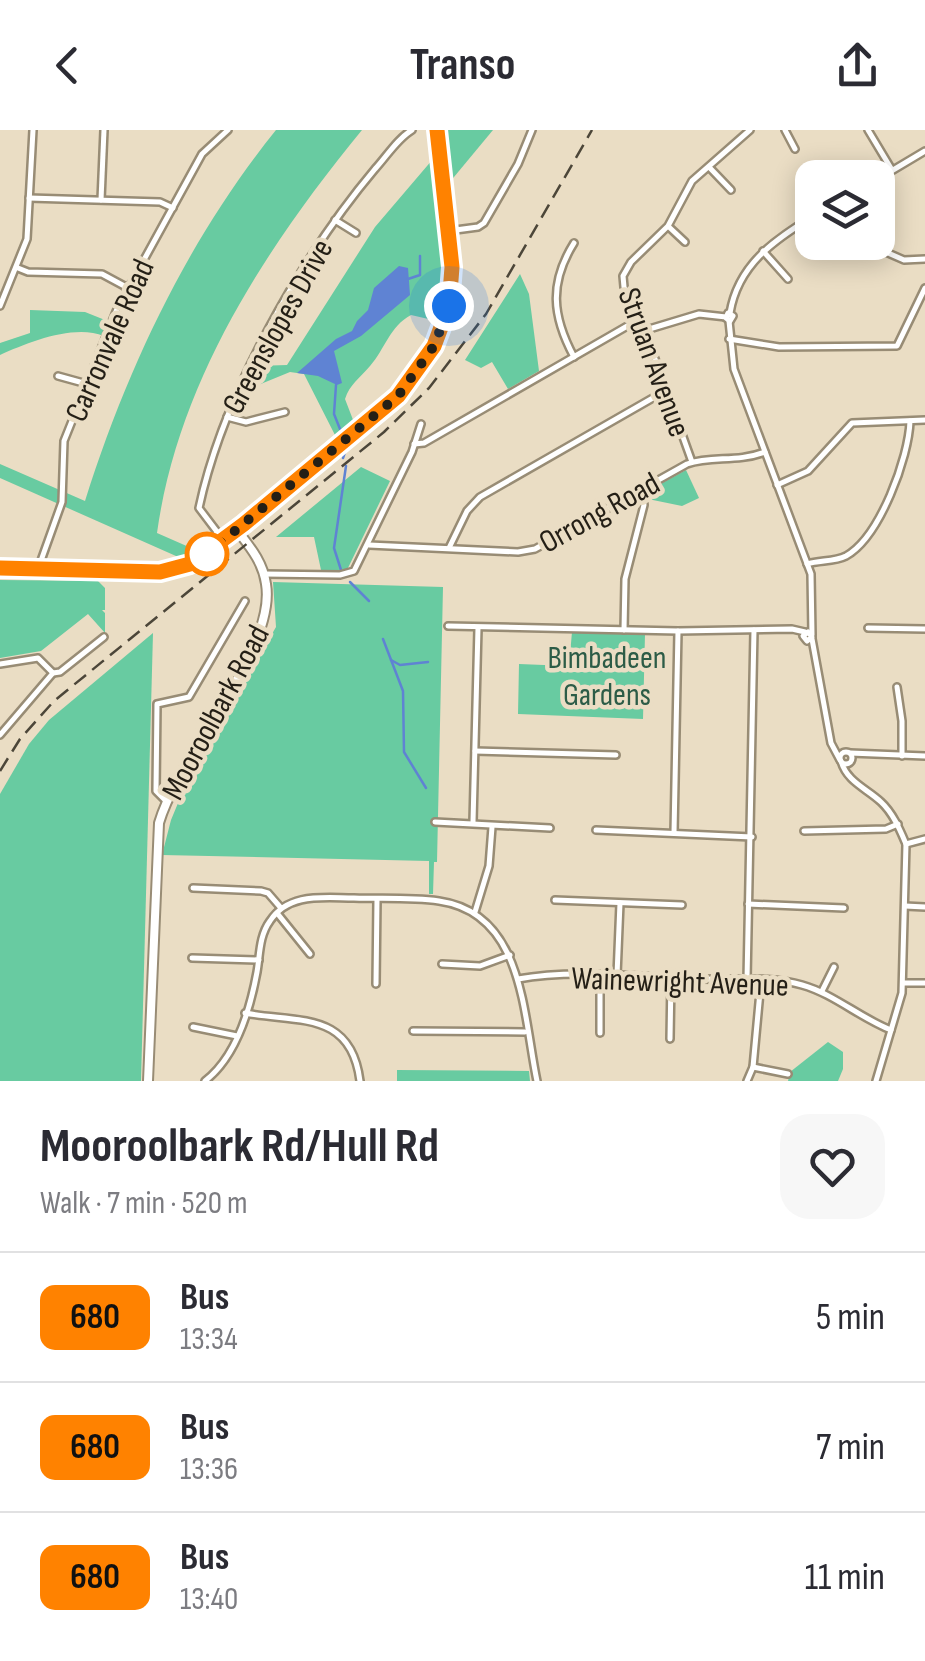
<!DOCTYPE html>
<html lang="en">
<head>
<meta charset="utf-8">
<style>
  :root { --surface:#fff; --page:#f7f7f7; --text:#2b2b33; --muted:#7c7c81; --line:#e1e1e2 }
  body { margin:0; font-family:"Sofia Sans Condensed",sans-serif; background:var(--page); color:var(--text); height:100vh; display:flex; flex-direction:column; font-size:38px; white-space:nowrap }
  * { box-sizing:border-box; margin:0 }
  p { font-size:32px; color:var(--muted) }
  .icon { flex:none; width:55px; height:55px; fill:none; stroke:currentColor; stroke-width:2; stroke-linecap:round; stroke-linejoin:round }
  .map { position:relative; height:951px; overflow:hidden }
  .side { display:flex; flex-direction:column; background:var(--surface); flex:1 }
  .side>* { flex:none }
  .badge { padding:0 20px; border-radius:15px; font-size:35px; line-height:65px }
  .controls { position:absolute; left:795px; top:30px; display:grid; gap:20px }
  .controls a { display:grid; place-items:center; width:100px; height:100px; border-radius:20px; background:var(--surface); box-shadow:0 5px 25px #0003; font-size:50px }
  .you { position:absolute; width:50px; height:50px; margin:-25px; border:8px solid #fff; border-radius:50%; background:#1a73e8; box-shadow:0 0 0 15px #1a73e833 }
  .map>.badge { position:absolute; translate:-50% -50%; box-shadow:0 0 0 5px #fff }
  .round { display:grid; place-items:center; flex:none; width:105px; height:105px; border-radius:30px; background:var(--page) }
  .overview { display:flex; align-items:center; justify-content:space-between; height:170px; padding:0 40px }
  h1 { font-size:48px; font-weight:700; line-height:75px }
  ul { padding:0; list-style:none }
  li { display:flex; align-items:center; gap:30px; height:130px; padding:0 40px; border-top:2px solid var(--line) }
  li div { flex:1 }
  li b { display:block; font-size:38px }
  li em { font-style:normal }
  li .badge { min-width:110px; font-weight:700; text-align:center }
  header { display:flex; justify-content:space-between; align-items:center; height:130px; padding:0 40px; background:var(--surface); font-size:45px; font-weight:700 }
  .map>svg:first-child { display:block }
</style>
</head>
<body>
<header><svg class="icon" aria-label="back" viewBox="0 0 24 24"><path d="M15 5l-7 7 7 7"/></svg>Transo<svg class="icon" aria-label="share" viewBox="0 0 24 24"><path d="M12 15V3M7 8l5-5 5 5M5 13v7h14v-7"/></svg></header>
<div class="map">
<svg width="925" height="951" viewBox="0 0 925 951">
  <rect width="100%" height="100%" fill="#eaddc4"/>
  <g fill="#68cba1">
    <path d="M276,0H362C267,116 178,251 157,403L198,421L185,430L0,348V334L85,371C127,238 188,109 276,0Z"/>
    <path d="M447,0H493L449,53Z"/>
    <path d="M433,29C439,82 451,139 437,191L411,185C390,196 385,219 370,236C359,249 350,254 345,269L355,295L337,309L304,244L290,242L244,261L256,236L287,235L375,97Z"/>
    <path d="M520,144L529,164L539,241L508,259L492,232L481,238L465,230Z"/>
    <path d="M30,180L85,182L110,192L104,206C74,194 29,212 0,225V213L30,203Z"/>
    <path d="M361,337L390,351L347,440H321L314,407H276Z"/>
    <path d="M686,340L699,368L682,376L648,369L655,357Z"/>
    <path d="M0,450L98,451L105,458V480H102L105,483V503L88,484L41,521L0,528Z"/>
    <path d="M273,452L443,457L437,732H434L433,764H429V731L162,725L171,690L188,649L276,497Z"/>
    <path d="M572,502L645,504L643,589L518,584L519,534L569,536Z"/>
    <path d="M153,503L141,951H0V664L29,614L49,590Z"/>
    <path d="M828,912L843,922V939L838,951H788L790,942Z"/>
    <path d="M397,940L529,941L530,951H397Z"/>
  </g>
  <path fill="#5f83d3" d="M399,136L408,138L410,165L361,206L334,221L342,253L337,255L318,246L297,243L336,209L352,201L357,191L368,180L374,158Z"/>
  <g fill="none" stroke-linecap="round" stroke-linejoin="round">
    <g stroke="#5f83d3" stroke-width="2.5">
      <path d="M408,149L420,145V126"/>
      <path d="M336,255L334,284L340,299"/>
      <path d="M343,328L347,316"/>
      <path d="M341,440L334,418L346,336"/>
      <path d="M350,452L369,471"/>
      <path d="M383,509L403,561L404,622L426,658"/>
      <path d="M391,530L400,535L428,532"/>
    </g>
    <g stroke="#988c75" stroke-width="10">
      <g id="minor">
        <path d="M785,0L795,19"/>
        <path d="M868,0L892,40"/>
        <path d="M709,37L731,60"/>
        <path d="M878,49L925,21"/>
        <path d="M29,68L160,72L173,78"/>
        <path d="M101,70L104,0"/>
        <path d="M335,90L356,103"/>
        <path d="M669,97L685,112"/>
        <path d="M448,101L478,97L484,93L518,34L532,0"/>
        <path d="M863,112L904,130L925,129"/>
        <path d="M763,121L788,149"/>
        <path d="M18,138L28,142L102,144L128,158"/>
        <path d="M0,176L27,109L33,0"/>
        <path d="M728,183L733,186L730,191L726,188Z"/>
        <path d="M730,183C738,135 774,110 812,87"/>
        <path d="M729,191L734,239L811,444L812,505"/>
        <path d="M646,200L699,184L726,187"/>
        <path d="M729,209L779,217L897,216L925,158"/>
        <path d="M574,227C552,186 549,153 574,113"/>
        <path d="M58,246L87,254"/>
        <path d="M227,287L246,292L285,282"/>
        <path d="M414,314L424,313L636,191"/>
        <path d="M692,332L645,201L636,191L624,157L623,146L631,132L668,96L692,51L750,0"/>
        <path d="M777,355L808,341L852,293L925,290"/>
        <path d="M224,411L199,378C223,265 301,127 375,39C387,26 397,9 412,0"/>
        <path d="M369,415L518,422L535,419L687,334C713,325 735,333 765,322"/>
        <path d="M449,418L467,381L480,367L665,261"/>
        <path d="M807,434C820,430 834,432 846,426C880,407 909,327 910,291"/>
        <path d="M38,439L62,372L64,311L117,179L202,24L228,0"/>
        <path d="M264,444L340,445L354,441L412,322L421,294"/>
        <path d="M448,496L678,501L792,499L805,502"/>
        <path d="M868,498L925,499"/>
        <path d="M624,500L625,449L644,375L642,361"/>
        <path d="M808,502L812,507L807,511L803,506Z"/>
        <path d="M812,509L831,613L840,630"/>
        <path d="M0,534L38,528L53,543L0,605"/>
        <path d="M53,543L60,542L104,507"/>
        <path d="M897,557L902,591V626"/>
        <path d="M475,621L616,625"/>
        <circle cx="846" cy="628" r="6"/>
        <path d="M850,623L925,626"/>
        <path d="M841,631C847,652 866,658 881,672C893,683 900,700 906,714L902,863L876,951"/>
        <path d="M166,671L156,661L157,574L189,567L245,471"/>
        <path d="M435,692L550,698"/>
        <path d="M473,692L478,498"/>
        <path d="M596,700L752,707"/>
        <path d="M804,701L886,699L898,694"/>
        <path d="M674,703L678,501"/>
        <path d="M906,714L925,709"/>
        <path d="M193,758L261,761L268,763L281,778"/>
        <path d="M555,770L682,775"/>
        <path d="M748,774L844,778"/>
        <path d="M905,776L925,777"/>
        <path d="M475,782L489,736L492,697"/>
        <path d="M277,783L310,824"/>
        <path d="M192,828L259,830"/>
        <path d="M442,834L480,836L510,825"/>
        <path d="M617,845L620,773"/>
        <path d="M518,849C575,838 645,848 703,849C735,850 772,846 802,855C834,864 860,888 891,900"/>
        <path d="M747,850L754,500"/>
        <path d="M903,853H925"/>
        <path d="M376,854L377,769"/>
        <path d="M822,861L834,837"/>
        <path d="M245,883C297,893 351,880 360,951"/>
        <path d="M193,897L237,906"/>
        <path d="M413,901L525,902"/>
        <path d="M600,903V846"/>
        <path d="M670,909L671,848"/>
        <path d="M753,937L788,944"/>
        <path d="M205,951C236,927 250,880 257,842C260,825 259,806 270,791C289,762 324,768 354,768C382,769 411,767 439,771C524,783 523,885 537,951"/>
        <path d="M747,951L753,937L761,851"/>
      </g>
    </g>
    <g stroke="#988c75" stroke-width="12">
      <g id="major">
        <path d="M0,438L160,442L190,434L224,411L398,266L434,216L449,176L452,137L437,0"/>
        <path d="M148,951L159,693C179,624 277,519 266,454C263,432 250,417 237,400"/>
      </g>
    </g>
    <use href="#minor" stroke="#fff" stroke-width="5"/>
    <use href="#major" stroke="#fff" stroke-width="8"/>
    <path stroke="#4c4639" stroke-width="2.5" stroke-dasharray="15 8" stroke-linecap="butt" d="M0,641L20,609L54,571L384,302L429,258L486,184L592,0"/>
  </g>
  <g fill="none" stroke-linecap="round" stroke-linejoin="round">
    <g stroke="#fff" stroke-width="22">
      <path id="line" d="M0,438L160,442L190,434L244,394L398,266L434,216L449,176L452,137L437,0"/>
    </g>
    <use href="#line" stroke="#ff8200" stroke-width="15"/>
    <path stroke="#241f16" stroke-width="10" stroke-dasharray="0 18" d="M207,424L398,266L434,216L449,176"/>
  </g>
  <circle fill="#fff" stroke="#ff8200" stroke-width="5" cx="207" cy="424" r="20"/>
  <g text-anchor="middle" stroke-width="9" stroke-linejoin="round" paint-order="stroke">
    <g font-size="32" fill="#241f16" stroke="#eaddc4">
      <text transform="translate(277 196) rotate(-61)" y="11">Greenslopes Drive</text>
      <text transform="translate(109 210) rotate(-66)" y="11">Carronvale Road</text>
      <text transform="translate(655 232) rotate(70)" y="11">Struan Avenue</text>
      <text transform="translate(599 382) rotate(-29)" y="11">Orrong Road</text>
      <text transform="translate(215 582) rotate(-62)" y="11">Mooroolbark Road</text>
      <text transform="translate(680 851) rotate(2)" y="11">Wainewright Avenue</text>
    </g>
    <g font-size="32" fill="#2c5c47" stroke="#eaddc4">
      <text x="607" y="538">Bimbadeen<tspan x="607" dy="37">Gardens</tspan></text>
    </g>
  </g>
</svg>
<div class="controls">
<a><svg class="icon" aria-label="layers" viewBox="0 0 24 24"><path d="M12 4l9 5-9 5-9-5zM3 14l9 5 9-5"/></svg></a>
</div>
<div class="you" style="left:449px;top:176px"></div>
</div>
<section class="side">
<div class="overview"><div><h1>Mooroolbark Rd/Hull Rd</h1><p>Walk · 7 min · 520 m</p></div><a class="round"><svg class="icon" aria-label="heart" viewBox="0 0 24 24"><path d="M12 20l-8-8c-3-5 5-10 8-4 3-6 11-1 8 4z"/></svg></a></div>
<ul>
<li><span class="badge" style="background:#ff8200;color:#111">680</span><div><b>Bus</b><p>13:34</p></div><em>5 min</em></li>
<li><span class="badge" style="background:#ff8200;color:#111">680</span><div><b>Bus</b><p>13:36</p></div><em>7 min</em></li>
<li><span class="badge" style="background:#ff8200;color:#111">680</span><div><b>Bus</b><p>13:40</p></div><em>11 min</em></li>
</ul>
</section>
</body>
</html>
